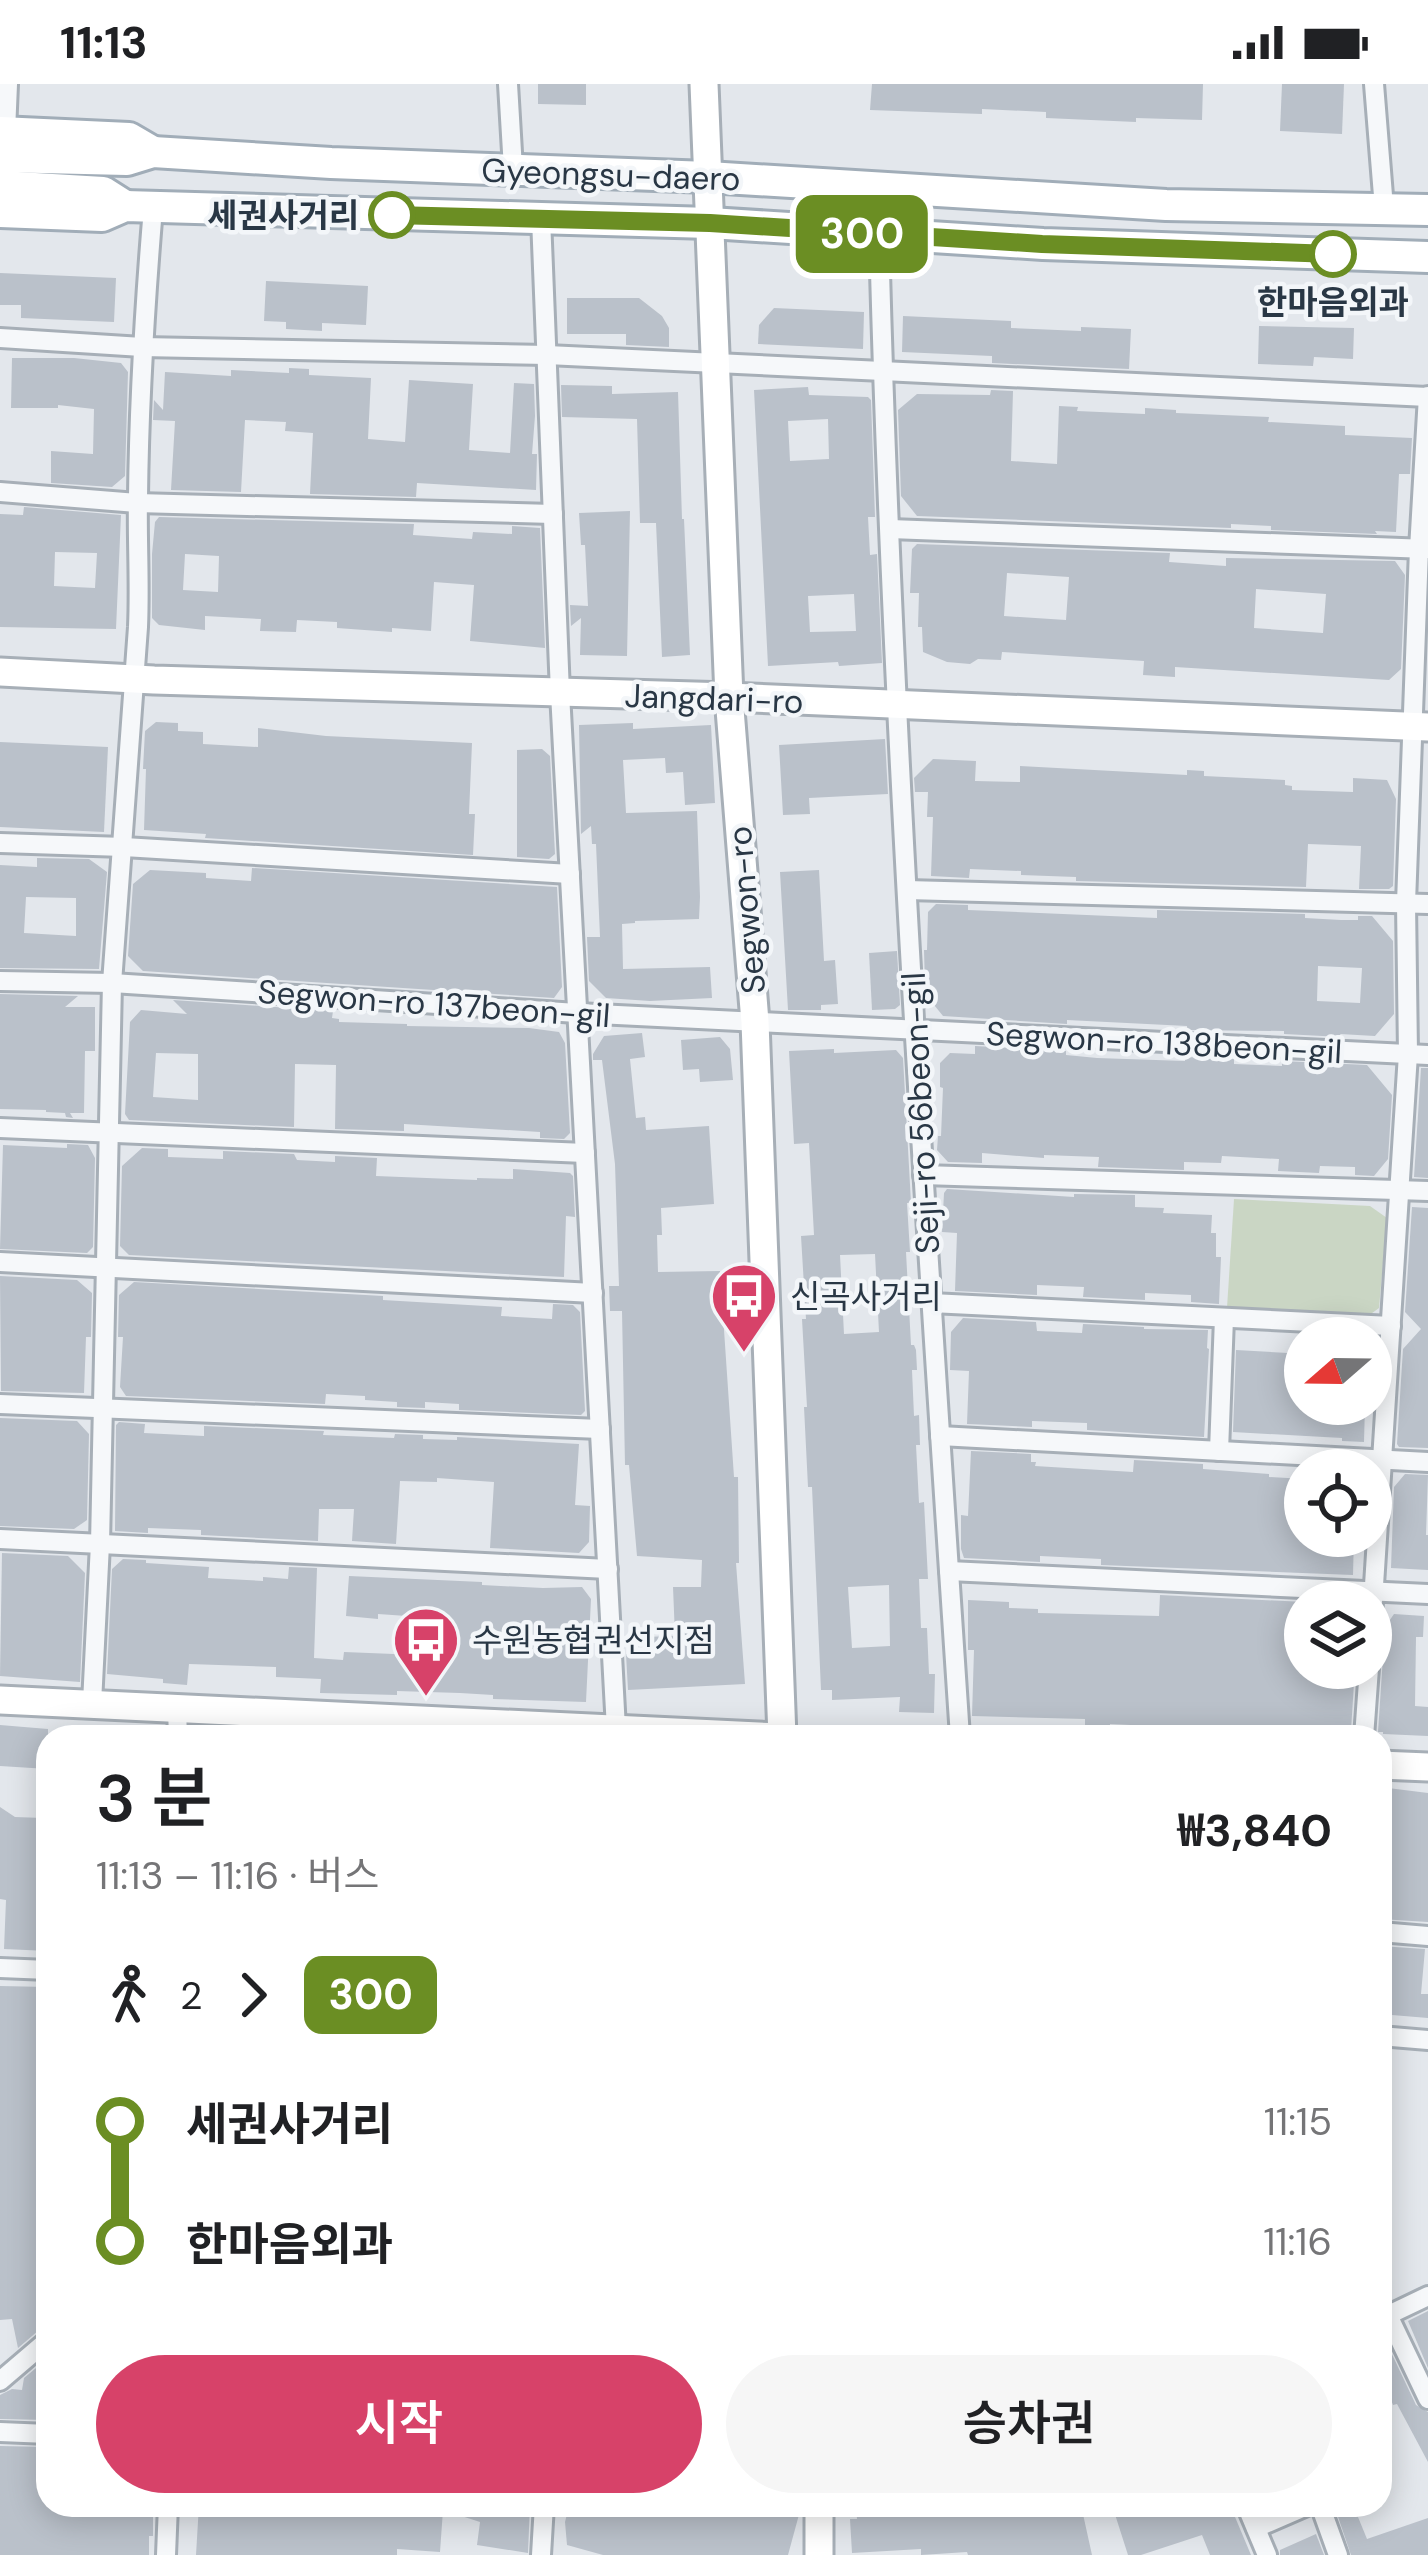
<!DOCTYPE html>
<html lang="ko">
<head>
<meta charset="utf-8">
<style>
  :root { --surface:#fff; --page:#f6f6f6; --text:#202124; --muted:#757577; --accent:#d74269 }
  body { margin:0; font-family:"DM Sans","Noto Sans KR",sans-serif; background:var(--page); color:var(--text); height:100vh; display:flex; flex-direction:column; font-size:45px; white-space:nowrap }
  * { box-sizing:border-box; margin:0 }
  p { font-size:39px; color:var(--muted) }
  .icon { flex:none; width:66px; height:66px; fill:none; stroke:currentColor; stroke-width:2; stroke-linecap:round; stroke-linejoin:round }
  .map { position:relative; flex:1; overflow:hidden }
  .details { position:absolute; left:36px; top:1641px; width:1356px; height:792px; display:flex; flex-direction:column; background:var(--surface); border-radius:36px; box-shadow:0 6px 30px #0003 }
  .details>* { flex:none }
  .badge { padding:0 24px; border-radius:18px; font-size:42px; line-height:78px }
  .needle { width:78px; rotate:250deg }
  .tools { position:absolute; left:1284px; top:1233px; display:grid; gap:24px }
  .tools a { display:grid; place-items:center; width:108px; height:108px; border-radius:50%; background:var(--surface); box-shadow:0 6px 30px #0003; font-size:60px }
  .map>.badge { position:absolute; translate:-50% -50%; box-shadow:0 0 0 6px #fff }
  .legs { display:flex; align-items:center; gap:18px; height:132px; padding:0 60px; font-size:39px }
  .legs p { margin-inline-start:auto }
  .summary { display:flex; align-items:center; justify-content:space-between; height:204px; padding:0 60px }
  h1 { font-size:66px; font-weight:600; line-height:90px }
  .cta { display:flex; gap:24px; margin-top:auto; padding:24px 60px }
  .cta a { flex:1; height:138px; border-radius:72px; background:var(--accent); color:#fff; font-size:48px; font-weight:600; line-height:138px; text-align:center }
  .cta a+a { background:var(--page); color:var(--text) }
  ul { padding:0 60px; list-style:none }
  li { display:flex; align-items:center; gap:42px; height:120px; font-size:45px }
  li i { display:grid; place-items:center; width:18px; height:100%; margin:0 15px; background:currentColor }
  li i::after { content:''; width:30px; height:30px; margin:-15px; border:9px solid; border-radius:50%; background:var(--surface) }
  li p { margin-inline-start:auto }
  li:first-child i { background:linear-gradient(#0000 50%,currentColor 0) }
  li:last-child i { background:linear-gradient(currentColor 50%,#0000 0) }
  .status { display:flex; justify-content:space-between; align-items:center; height:84px; padding:0 60px; background:var(--surface); direction:ltr }
  .status svg { height:33px; fill:currentColor }
  .map>svg:first-child { display:block }
</style>
</head>
<body>
<div class="status"><b>11:13</b><svg viewBox="0 0 49 12"><path d="M0 12V9h3v3zM5 12V6h3v6zM10 12V3h3v9zM15 12V0h3v12zM26 1h20v11H26zM47 4h2v5h-2z"/></svg></div>
<div class="map">
<svg width="1428" height="2471" viewBox="0 0 1428 2471">
  <rect width="100%" height="100%" fill="#e3e7ec"/>
  <path fill="#cad6c4" d="M1234,1115L1370,1122L1387,1134L1379,1224L1368,1232L1227,1224Z"/>
  <g fill="#bac1ca" fill-rule="evenodd">
    <path d="M538,0H586V21L538,20Z"/>
    <path d="M872,0H1203L1202,36L1136,34V38L1046,34V28L982,25V30L870,26Z"/>
    <path d="M1282,0H1344L1342,50L1280,47Z"/>
    <path d="M0,189L116,194L114,238L21,234V221H0Z"/>
    <path d="M266,197L368,202L366,241L322,239V247L286,245V238L264,237Z"/>
    <path d="M567,214H639L662,232L669,244V263L626,261V250H567Z"/>
    <path d="M774,224L864,228L863,265L758,260L759,241Z"/>
    <path d="M903,232L1011,237V244L1081,247V243L1131,245L1129,285L992,279V272L902,268Z"/>
    <path d="M1259,242L1354,244L1353,275L1314,273L1313,282L1258,280Z"/>
    <path d="M12,274H74L121,279L128,288L125,392L112,403L51,399V367L93,370L94,325L58,321V324H11Z"/>
    <path d="M289,284L309,285V291L371,294L368,355L405,358L409,296L473,300L469,366L510,369L514,299L534,300L535,332L532,370H537L536,406L417,399L416,413L310,410L313,349L285,347L286,338L245,336L241,408L171,406L175,337L153,336L154,316L163,326L165,288L231,292V286L289,289Z"/>
    <path d="M561,301L612,302V310L678,308L682,435H684L690,571L662,573L656,439H640L637,335L562,333Z"/>
    <path d="M808,303L809,311L868,313L871,316L875,433H868L870,471L877,470L882,579L839,582L838,578L768,582L754,306ZM828,335L829,375L790,377L788,337ZM854,510L856,547L810,548L808,512Z"/>
    <path d="M991,306L1013,307L1011,377L1057,380L1059,322L1078,323L1077,327L1145,330V324L1176,326V329L1269,333L1268,338L1345,342V351L1412,354L1410,390H1399L1396,448L1375,447L1377,450L1271,446V442L1231,440V444L917,432L901,412L898,326L917,310L990,311Z"/>
    <path d="M24,423L121,431L116,545L0,543V430L23,431ZM55,468L97,469L95,504L54,502Z"/>
    <path d="M630,427L627,572L580,571L581,534L571,542L570,521L588,522L585,461H581L579,429Z"/>
    <path d="M159,433L414,440L413,451L472,455L473,448L512,450V442L540,444L545,564L470,557L474,501L434,498L431,547L392,544V548L337,544V538L297,536L296,548L260,547L261,535L205,532V546L159,541L152,534V470L155,438ZM185,470L219,472L218,508L183,506Z"/>
    <path d="M917,460L1170,469L1169,478L1226,482V474L1395,477L1405,491L1401,585L1389,596L1175,583V593L1143,591L1144,577L1002,568L1001,576L978,575L970,580L947,578L923,568L922,543H918L919,509H910L912,465ZM1007,489L1069,493L1066,536L1004,532ZM1256,505L1326,510L1323,549L1254,544Z"/>
    <path d="M156,638L178,639V647L203,648V660L258,663V644L326,652L472,659L469,730H475L473,771L205,754L206,750L144,746L146,685H143L145,647Z"/>
    <path d="M633,639V645L711,641L715,719L685,721L683,688L666,689L665,674L623,676L626,729L697,727L700,813L699,835L635,837V839L622,840L623,885L710,883L712,914L650,917L606,914L589,897L587,853H600L596,760H592L591,742L581,750L579,641Z"/>
    <path d="M885,655L888,710L809,714L810,730L783,731L779,661Z"/>
    <path d="M0,658L108,663L104,748L0,743Z"/>
    <path d="M542,665L550,672L555,770L549,775L517,773V666Z"/>
    <path d="M933,675L976,677L975,697L1020,698V682L1187,691V686L1204,687V692L1285,696V701L1292,702V706L1353,708V694L1387,696L1396,715L1393,802L1389,805H1359L1361,762L1308,760L1306,803L1076,797V793L1021,791V787L970,785L969,794L931,792L933,733H927L928,708H915L914,694Z"/>
    <path d="M37,774L89,775L107,788L99,885L0,884V781L37,783ZM26,813L76,814V852L24,849Z"/>
    <path d="M252,784L557,803L562,903L554,914L143,887L128,872L133,800L150,786L206,789V794L251,797Z"/>
    <path d="M819,786L824,877L835,876L838,920L821,921V926H788L780,788Z"/>
    <path d="M936,820L968,821V826L1157,834V826L1305,830V834L1341,836H1358V832H1372L1393,857L1394,930L1375,952L1340,950L1342,953L1284,950V947L1187,946V942L1067,936V940L943,932L926,911L925,902L924,866H927L928,828ZM1318,882L1362,884L1360,919L1317,917Z"/>
    <path d="M897,867L900,921L895,925L872,926L869,869Z"/>
    <path d="M0,910L78,912L65,923H95V967H85L84,1029H70L73,1034L66,1033L65,1029L46,1028V1026L0,1025Z"/>
    <path d="M173,916L333,927L332,934L339,935V938L407,940V942L529,944L559,948L565,959L570,1049L564,1055L540,1054V1048L404,1040V1047L335,1045L336,981L295,980L294,1043L129,1036L125,1030L130,938L141,926L187,930ZM156,969L198,970V1016L153,1013Z"/>
    <path d="M642,949L645,973L630,975L636,1034L645,1033L646,1046L709,1042L714,1120L661,1124L662,1151H657L658,1188L720,1187L734,1393H738L739,1479H736L745,1600L628,1606L626,1570L644,1569L642,1553L675,1552L673,1503H701L702,1476L637,1472L629,1381H625L622,1227H610L609,1202H619L615,1080L602,976H593V970L604,952Z"/>
    <path d="M720,953L730,965L733,996L700,998L699,985L683,986L681,956Z"/>
    <path d="M975,962L1066,967V971L1097,974L1185,977V973L1234,975V980L1282,982V977L1367,981L1392,1011L1388,1075L1374,1092L1355,1091V1083L1320,1082L1319,1089L1278,1087L1279,1075L1222,1072L1221,1079L1184,1078V1086L1098,1083L1099,1073L1044,1071V1074L982,1069V1079L948,1078L937,1066L938,1052H941L943,1004L940,1003V979L950,969L975,970Z"/>
    <path d="M834,965V969L896,966L903,974L911,1119H907L910,1168H906L911,1261H914L916,1266L917,1286H912L914,1332L919,1331L920,1361H916L919,1419L924,1418L928,1495H919L921,1544H927L929,1590H935L934,1629L899,1628L900,1613L832,1616V1606H821L812,1403H808L804,1323H807L802,1235H806L801,1152L814,1151L809,1059L794,1060L789,967ZM875,1170L879,1248L844,1250L840,1171ZM889,1501L890,1562L852,1564L848,1503Z"/>
    <path d="M1421,984H1428V1094L1414,1093Z"/>
    <path d="M67,1060L88,1061L95,1074L93,1163L87,1169L0,1165L3,1061L67,1064Z"/>
    <path d="M142,1064L168,1065V1073L223,1075V1067L294,1070L297,1076L335,1078V1072L377,1074L376,1092L477,1096V1094L513,1095V1085L570,1089L573,1092L575,1133L566,1132L564,1193L129,1171L120,1162L122,1082Z"/>
    <path d="M947,1105L1074,1113V1110L1135,1111V1123L1164,1124L1163,1129L1212,1131L1211,1149H1216V1173H1221L1219,1220L1191,1218V1211L1145,1209V1216L1083,1213L1084,1203L1037,1201V1211L955,1207L957,1149L942,1148L944,1109Z"/>
    <path d="M1412,1123L1428,1124V1364L1399,1363L1397,1360L1403,1265L1421,1245L1405,1228Z"/>
    <path d="M0,1192L77,1196L92,1209L91,1253H86L84,1309L1,1307Z"/>
    <path d="M134,1198L383,1212V1216L502,1223L501,1232L552,1235L553,1220L573,1221L580,1228L585,1327L581,1331L459,1326V1320L425,1318V1324L397,1323V1318L365,1316V1312L326,1310L325,1320L126,1312L120,1303L123,1253H118L119,1211Z"/>
    <path d="M963,1234L1036,1238L1037,1247L1082,1249L1083,1240L1144,1243V1245L1208,1246L1207,1264L1209,1265L1204,1353L1087,1346V1339L1032,1337V1343L967,1340L969,1287L950,1286L951,1248Z"/>
    <path d="M1236,1266L1305,1270V1320H1372V1329L1365,1321L1364,1358L1342,1357V1354L1233,1348Z"/>
    <path d="M0,1334L77,1337L89,1350L87,1436L74,1445L0,1442Z"/>
    <path d="M119,1338L145,1340L144,1349L204,1352V1342L324,1347L323,1351L394,1354L395,1350L423,1351V1355L457,1356V1353L579,1360L575,1421L590,1422L589,1458L579,1469L490,1464L494,1398L437,1394V1398L400,1397L396,1460L352,1457L354,1425H319L318,1457L201,1451V1446L148,1444V1449L115,1447L116,1341Z"/>
    <path d="M971,1367L1031,1370V1378H1036L1035,1382L1133,1388L1134,1376L1203,1380V1385L1269,1390V1393L1305,1395V1452H1354L1353,1491L1101,1481V1475L1040,1472V1478L964,1474L961,1465V1431L968,1432Z"/>
    <path d="M1405,1390L1428,1391L1426,1451H1428V1486L1391,1484L1394,1403Z"/>
    <path d="M2,1469L68,1472L85,1489L80,1598L0,1592Z"/>
    <path d="M123,1475L146,1476V1479L209,1483L208,1494L263,1497V1493L288,1495L289,1483L317,1484L314,1574L343,1576L344,1568L419,1571L421,1533L378,1530V1535L346,1532L349,1492L482,1498V1501L543,1504L582,1503L591,1515L586,1618L493,1615V1611L460,1609L397,1607V1611L320,1609L321,1595L276,1593V1583L189,1580L187,1601L163,1599V1595L107,1590L112,1485Z"/>
    <path d="M1160,1511L1305,1518V1584H1355L1351,1646L1277,1641V1648L1110,1640V1644L1085,1643V1635L972,1632L974,1566H968V1516L1009,1518V1524L1038,1525V1529L1159,1532Z"/>
    <path d="M1394,1530L1424,1532L1423,1553H1416L1415,1622L1428,1623V1652L1383,1650V1648H1378L1385,1543Z"/>
    <path d="M0,1641L48,1645V1685L0,1682Z"/>
    <path d="M1380,1703L1428,1709V1838L1380,1835Z"/>
    <path d="M0,1723L15,1733L43,1734L42,1779H48V1867L4,1865L6,1816L0,1815Z"/>
    <path d="M1380,1862L1425,1865L1421,1910H1428V1934L1380,1930Z"/>
    <path d="M0,1902L48,1903V2243L39,2246L18,2264L12,2235L0,2236Z"/>
    <path d="M1428,2227V2284L1408,2237Z"/>
    <path d="M1389,2264L1416,2321L1428,2328V2378L1397,2320L1393,2321L1380,2287V2268Z"/>
    <path d="M48,2274V2336L0,2335V2311L12,2305L22,2306L24,2294Z"/>
    <path d="M0,2362L48,2363V2421H153V2452H149V2471H0Z"/>
    <path d="M199,2421H530L528,2469L477,2461L480,2438L443,2426L440,2468L397,2465V2471H196Z"/>
    <path d="M613,2421H778L800,2427L788,2471H603L567,2461L565,2438L569,2422L609,2433Z"/>
    <path d="M856,2421H1008L1009,2426L1032,2421H1081L1092,2471H968L967,2468L921,2471V2465L852,2469L850,2435H857Z"/>
    <path d="M1112,2421H1230L1251,2471H1210L1202,2451L1141,2471H1128Z"/>
    <path d="M1334,2421H1340L1358,2433L1367,2455L1428,2434V2471H1351Z"/>
    <path d="M1316,2450L1324,2471H1280V2466Z"/>
  </g>
  <g fill="none" stroke-linecap="round" stroke-linejoin="round">
    <g stroke="#a7afb7" stroke-width="24">
      <g id="street">
        <path d="M508,0L513,85"/>
        <path d="M1374,0L1384,124"/>
        <path d="M6,48L8,0"/>
        <path d="M541,134L560,609L616,1645"/>
        <path d="M879,151C892,652 927,1153 960,1653"/>
        <path d="M0,254L142,263L547,271L1428,313"/>
        <path d="M0,408L137,419L553,430"/>
        <path d="M890,445L1428,465"/>
        <path d="M0,759L124,763L570,790"/>
        <path d="M907,806L1428,820"/>
        <path d="M0,897L112,899L577,929L1428,971"/>
        <path d="M0,1044L585,1069"/>
        <path d="M923,1091L1428,1107"/>
        <path d="M0,1178L593,1209"/>
        <path d="M931,1219L1391,1242"/>
        <path d="M0,1320L600,1345"/>
        <path d="M940,1352L1428,1378"/>
        <path d="M1219,1367L1224,1234"/>
        <path d="M0,1455L608,1485"/>
        <path d="M949,1487L1428,1510"/>
        <path d="M1371,1548L1408,970L1406,819L1419,465L1428,312"/>
        <path d="M92,1619L100,1460L112,899L138,543C140,499 137,456 138,413C139,316 145,220 153,124"/>
        <path d="M177,1625L178,1653"/>
        <path d="M1364,1653L1369,1584"/>
        <path d="M1380,1848L1428,1852"/>
        <path d="M0,1884L48,1886"/>
        <path d="M1380,1952L1428,1956"/>
        <path d="M1388,2231L1428,2315"/>
        <path d="M1380,2235L1428,2212"/>
        <path d="M0,2297L48,2256"/>
        <path d="M0,2348L48,2350"/>
        <path d="M1246,2421L1267,2471"/>
        <path d="M1320,2421L1338,2471"/>
        <path d="M1256,2444L1309,2421"/>
        <path d="M166,2471L168,2421"/>
        <path d="M541,2471L544,2421"/>
      </g>
    </g>
    <g stroke="#a7afb7" stroke-width="33">
      <g id="secondary">
        <path d="M704,0L729,613L755,938L782,1653"/>
        <path d="M0,588L154,596L729,613L1428,643"/>
        <path d="M0,1616L780,1653"/>
        <path d="M1380,1681L1428,1683"/>
        <path d="M819,2471V2421"/>
      </g>
    </g>
    <g stroke="#a1adb8" stroke-width="36">
      <g id="primary">
        <path d="M0,48L129,54L153,68"/>
        <path d="M0,73L127,76L153,68L331,79L708,93L1166,121L1428,126"/>
        <path d="M0,102L103,108L125,122"/>
        <path d="M0,128L102,132L125,122L710,139L1043,160L1428,173"/>
      </g>
    </g>
    <use href="#street" stroke="#f6f8fa" stroke-width="18"/>
    <use href="#secondary" stroke="#fff" stroke-width="27"/>
    <use href="#primary" stroke="#fff" stroke-width="30"/>
  </g>
  <g fill="none" stroke-linecap="round" stroke-linejoin="round">
    <g stroke="#fff" stroke-width="27">
      <path id="line-1" d="M392,131L710,139L1042,160L1333,170"/>
    </g>
    <use href="#line-1" stroke="#6b8e23" stroke-width="18"/>
  </g>
  <defs>
    <g id="bus-pin" transform="scale(3.45)"><path d="M0 17L-7.5 6A9.5 9.5 0 1 1 7.5 6Z" fill="#d74269" stroke="#f3f6f9"/><path d="M-5-6H5V4H4V6H2V4H-2V6H-4V4H-5ZM-3.5-4V0h7V-4ZM-3.5 1.2v1.5H-2V1.2ZM2 1.2v1.5H3.5V1.2Z" fill="#fff"/></g>
  </defs>
  <g fill-rule="evenodd">
    <use href="#bus-pin" x="744" y="1212"/>
    <use href="#bus-pin" x="426" y="1556"/>
  </g>
  <g fill="#fff" stroke="#6b8e23" stroke-width="6">
    <circle cx="392" cy="131" r="21"/>
    <circle cx="1333" cy="170" r="21"/>
  </g>
  <g text-anchor="middle" stroke-width="9" stroke-linejoin="round" paint-order="stroke">
    <g font-size="33" fill="#293745" stroke="#f3f6f9">
      <text transform="translate(611 90) rotate(2)" y="12">Gyeongsu-daero</text>
      <text transform="translate(714 614) rotate(2)" y="12">Jangdari-ro</text>
      <text transform="translate(746 826) rotate(-95)" y="12">Segwon-ro</text>
      <text transform="translate(434 919) rotate(4)" y="12">Segwon-ro 137beon-gil</text>
      <text transform="translate(1164 958) rotate(3)" y="12">Segwon-ro 138beon-gil</text>
      <text transform="translate(920 1029) rotate(-93)" y="12">Seji-ro 56beon-gil</text>
    </g>
    <g font-size="33" font-weight="bold" fill="#293745" stroke="#f3f6f9" text-anchor="end">
      <text x="359" y="143">세권사거리</text>
      <text x="1333" y="230" text-anchor="middle">한마음외과</text>
    </g>
    <g font-size="33" fill="#293745" stroke="#f3f6f9" text-anchor="start">
      <text x="790" y="1224">신곡사거리</text>
      <text x="472" y="1568">수원농협권선지점</text>
    </g>
  </g>
</svg>
<div class="tools">
<a><svg class="needle" viewBox="-14 -14 28 28"><path d="M0-13l5 13h-10z" fill="#e53935"/><path d="M0 13l5-13h-10z" fill="#757577"/></svg></a>
<a><svg class="icon" aria-label="locate" viewBox="0 0 24 24"><circle cx="12" cy="12" r="6"/><path d="M12 2v4M12 18v4M2 12h4M18 12h4"/></svg></a>
<a><svg class="icon" aria-label="layers" viewBox="0 0 24 24"><path d="M12 4l9 5-9 5-9-5zM3 14l9 5 9-5"/></svg></a>
</div>
<b class="badge" style="left:862px;top:150px;background:#6b8e23;color:#fff">300</b>
<section class="details">
<div class="summary"><div><h1>3 분</h1><p>11:13 – 11:16 · 버스</p></div><b>₩3,840</b></div>
<div class="legs"><svg class="icon" aria-label="walk" viewBox="0 0 24 24"><circle cx="13" cy="4" r="2"/><path d="M13 8l-2 6 4 7M11 14l-3 7M7 12l3-4h3l4 4"/></svg>2<svg class="icon" aria-label="forward" viewBox="0 0 24 24"><path d="M9 5l7 7-7 7"/></svg><b class="badge" style="background:#6b8e23;color:#fff">300</b></div>
<ul>
<li><i style="color:#6b8e23"></i><b>세권사거리</b><p>11:15</p></li>
<li><i style="color:#6b8e23"></i><b>한마음외과</b><p>11:16</p></li>
</ul>
<div class="cta"><a>시작</a><a>승차권</a></div>
</section>
</div>
</body>
</html>
